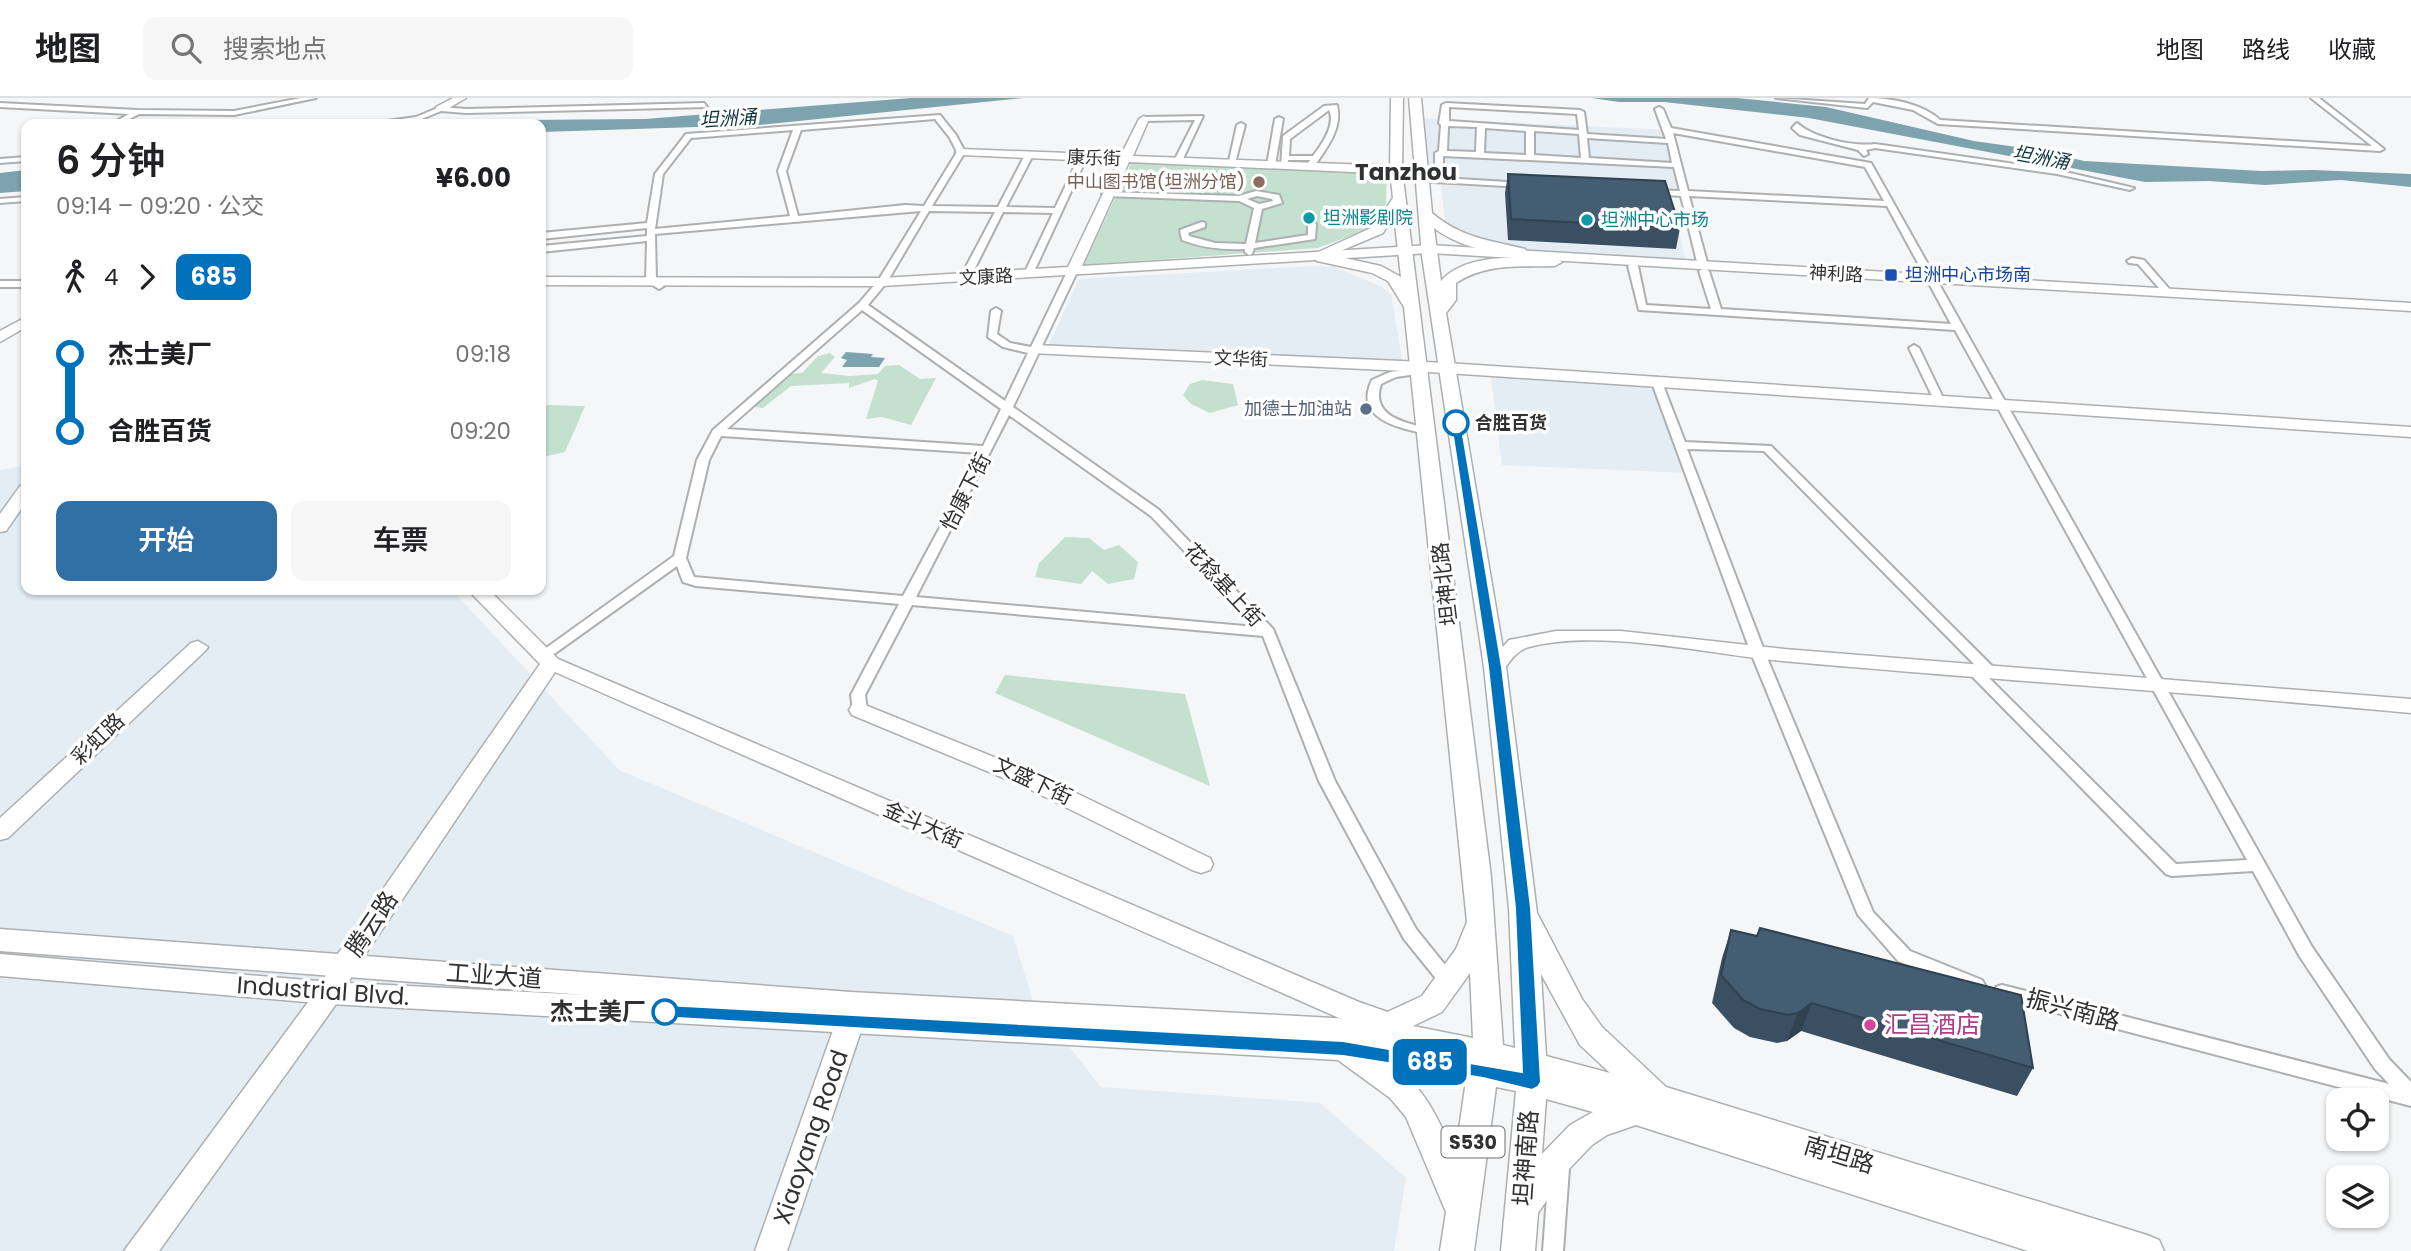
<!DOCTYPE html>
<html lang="zh">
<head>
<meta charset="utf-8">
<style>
  :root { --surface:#fff; --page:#f6f6f6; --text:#202124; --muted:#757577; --line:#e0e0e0; --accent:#3070a6 }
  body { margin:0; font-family:Poppins,"Noto Sans SC",sans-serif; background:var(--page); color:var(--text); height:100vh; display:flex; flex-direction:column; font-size:26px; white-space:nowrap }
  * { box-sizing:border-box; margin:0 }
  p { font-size:23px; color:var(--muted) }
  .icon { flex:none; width:38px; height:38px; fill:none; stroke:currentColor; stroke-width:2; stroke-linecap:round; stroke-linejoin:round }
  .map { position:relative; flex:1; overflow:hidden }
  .drawer { position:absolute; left:21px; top:21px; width:525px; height:476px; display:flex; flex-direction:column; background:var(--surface); border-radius:14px; box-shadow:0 2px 5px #0004 }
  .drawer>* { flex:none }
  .badge { padding:0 14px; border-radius:10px; font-size:24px; line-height:46px }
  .fabs { position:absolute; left:2326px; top:990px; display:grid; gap:14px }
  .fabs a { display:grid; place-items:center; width:63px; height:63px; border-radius:14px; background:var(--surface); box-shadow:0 2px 5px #0004; font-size:35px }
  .map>.badge { position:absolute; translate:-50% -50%; box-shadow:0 0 0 4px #fff }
  .legs { display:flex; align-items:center; gap:10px; height:77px; padding:0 35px; font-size:23px }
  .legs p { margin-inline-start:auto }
  .summary { display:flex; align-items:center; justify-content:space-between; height:119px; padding:0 35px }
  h1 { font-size:38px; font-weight:600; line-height:52px }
  .button { display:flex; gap:14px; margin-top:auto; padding:14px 35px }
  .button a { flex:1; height:80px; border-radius:14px; background:var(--accent); color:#fff; font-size:28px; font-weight:600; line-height:80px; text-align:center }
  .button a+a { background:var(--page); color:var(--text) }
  ul { padding:0 35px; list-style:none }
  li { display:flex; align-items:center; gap:24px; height:77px; font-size:26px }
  li i { display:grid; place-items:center; width:10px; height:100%; margin:0 9px; background:currentColor }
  li i::after { content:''; width:18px; height:18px; margin:-9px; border:5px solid; border-radius:50%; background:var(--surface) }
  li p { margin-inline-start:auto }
  li:first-child i { background:linear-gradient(#0000 50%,currentColor 0) }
  li:last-child i { background:linear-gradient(currentColor 50%,#0000 0) }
  header { display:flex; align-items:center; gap:42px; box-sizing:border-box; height:98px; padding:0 35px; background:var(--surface); border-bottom:2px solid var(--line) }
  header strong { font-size:33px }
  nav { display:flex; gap:38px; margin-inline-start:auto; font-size:24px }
  .search { width:490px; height:63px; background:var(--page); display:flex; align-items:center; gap:18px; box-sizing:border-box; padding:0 24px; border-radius:14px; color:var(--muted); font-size:26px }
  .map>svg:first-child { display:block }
</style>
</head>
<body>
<header>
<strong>地图</strong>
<div class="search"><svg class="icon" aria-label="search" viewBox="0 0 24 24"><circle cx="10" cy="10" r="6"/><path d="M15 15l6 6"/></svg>搜索地点</div>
<nav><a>地图</a><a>路线</a><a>收藏</a></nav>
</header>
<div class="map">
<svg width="2411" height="1153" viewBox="0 0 2411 1153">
  <rect width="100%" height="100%" fill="#f4f6f8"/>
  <g fill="#e4ecf4">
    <path d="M1414,20L1668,32L1683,96L1419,81Z"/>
    <path d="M1441,87L1672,99L1685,161L1530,152L1489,144L1462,134L1445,123Z"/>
    <path d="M1314,168L1335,169L1382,189L1391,196L1402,262L1047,251L1079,181Z"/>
    <path d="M1490,272L1656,282L1689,375L1502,367Z"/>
    <path d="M26,368V492H452L619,672L1013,838L1033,903L1101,989L1320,1005L1406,1080L1394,1153H0V372Z"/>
  </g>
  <g fill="#c4e1cf">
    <path d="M1131,65L1387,74L1386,106L1378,119L1366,132L1318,150L1084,167Z"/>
    <path d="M830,255L835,259L821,275L850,278L878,276L885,268L899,267L920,281L936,280L911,327L882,319L866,321L878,283L875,281L849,290V285L791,288L763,310L755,309C768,295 781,274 802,275L818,258Z"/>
    <path d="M1202,282L1233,286L1238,307L1210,315L1191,306L1183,297L1190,286Z"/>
    <path d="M548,307L585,308L565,354L543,359L541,310Z"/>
    <path d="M1065,439L1089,440L1104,452L1119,447L1138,464L1134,481L1108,486L1092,473L1081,486L1035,479L1039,465Z"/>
    <path d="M1005,577L1185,596L1210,688L995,595Z"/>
  </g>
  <g fill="#7ca3ae">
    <path d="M911,0H1023L759,27L541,34V26H471L521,22L645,21Z"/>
    <path d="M1592,0H1737L1826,9L1974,43L2038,52L2084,63L2261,73L2313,72L2411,76V89L2341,82L2265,87L2209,83L2145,84L1809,20L1664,4H1619Z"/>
    <path d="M26,72V93L0,95V75Z"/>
    <path d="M846,254L873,256L871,259L885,260L879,269H842L847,262L841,260Z"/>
  </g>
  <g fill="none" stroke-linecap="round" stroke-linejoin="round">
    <g stroke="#adafb1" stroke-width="4">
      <g id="street">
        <path d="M301,0H316L234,17L139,16L120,26H111L129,16L0,9V5L137,12L234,13Z"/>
        <path d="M1776,0L1865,6L1869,0C1891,0 1923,6 1940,22L2372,48L2311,0H2319L2384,51L2380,53L1938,26L1913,12L1873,4L1867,10Z"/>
        <path d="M704,5L707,9L466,15L441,13L417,23L365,26L416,19L440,9L466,11Z"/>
        <path d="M1446,5L1580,12L1584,14L1587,36L1666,41L1655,11L1659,9L1663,11L1671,30L1871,65L2312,849L2389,961L2411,984V1008L1996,899L1993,894L1996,889L2002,887L2389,986L2375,971L2300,859L2253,773L2172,778L2166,776L1965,571L1967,568H1976L1764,353L1687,351L1765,555L1873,814L1910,853L1982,882L1985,887L1982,892L1976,894L1898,863L1858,817L1751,555L1651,282L1652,280L1656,279L1661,282L1685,344L1771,348L1993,569L1995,572L1993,575H1984L2176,766L2247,762L1955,232L1639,212L1628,168L1633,165L1638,168L1646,207L1711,211L1699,173L1703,171L1698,168L1681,98L1651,96L1647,94L1651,92L1680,93L1674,69L1443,58V80L1523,85L1527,87L1523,89L1416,83V79L1435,80V55L1439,53L1441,27L1439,25L1442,7ZM1449,9L1577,16L1579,32L1449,23ZM1448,28L1477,29L1476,54L1447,53ZM1485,30L1526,33V57L1484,55ZM1534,33L1579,36L1581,60L1534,57ZM1673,35L1865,69L1884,103L1688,93ZM1587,40L1668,45L1672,65L1589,60ZM1689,98L1887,108L1951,226L1721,211L1709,173L1704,170L1708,168Z"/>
        <path d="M1337,7C1343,31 1326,51 1313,70L1306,68L1310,62H1288L1287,69H1281L1283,38L1324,8ZM1329,12C1336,26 1323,45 1313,58H1289L1290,41Z"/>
        <path d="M940,17L956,37L965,54L932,108L998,109L1025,57L1029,55L1033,57L1006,109L1055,110L1079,59L1083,57L1087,59L1032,178L1024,176L1053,115L1003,114L970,180L965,183L960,180L995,114L929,113L887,184L868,207L1005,303L1028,255L1003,249L988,239L991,213L996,210L1001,213L997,236L1010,245L1031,249L1067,174L1075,172L1077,174L1013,309L1159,412L1273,531L1335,683L1416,831L1454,878L1457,883L1454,888L1448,890L1442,888L1404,841L1319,683L1263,538L912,507L865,597L867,612L860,617L853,612L851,597L899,506L696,488L683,484L677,468L547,561H537L535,558L674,458L697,362L713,332L859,205L878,183L921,113L655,136L656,182L664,188L659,191L646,183L647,143L541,154V148L647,138V130L541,141V135L647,125L655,76L686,36ZM935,21L950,40L957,54L924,108L905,107L798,118L786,73L801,32ZM793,32L778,73L790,118L655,131L663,76L691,40ZM862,212L1001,311L983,348L727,331ZM1009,317L1151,418L1256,529L916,499ZM721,338L980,355L903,498L694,479L686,460L709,362Z"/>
        <path d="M1203,18L1182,63L1178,65L1174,63L1195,22L1144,23L1140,21L1144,19Z"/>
        <path d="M1279,19L1283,21L1275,67L1271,69L1267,67L1275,21Z"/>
        <path d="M1241,25L1245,27L1235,65L1228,67L1237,27Z"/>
        <path d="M1797,25C1812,39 1851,49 1875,46L2057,72L2134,90L2130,92L2057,76L1875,50L1866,52L1868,56L1864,58L1858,52L1800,37L1792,30Z"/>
        <path d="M26,59V63L0,65V61Z"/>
        <path d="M1256,93L1279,97L1282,105L1262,111L1255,145L1308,137V126L1312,123L1316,126L1315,141L1254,150L1252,156L1249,157L1245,154V151C1223,152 1203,150 1182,142L1180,132L1202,124L1205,125V129L1188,135L1189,138L1215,145L1246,146L1254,110L1239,103L1106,98L1102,96L1106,94L1239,98ZM1257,98L1272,101L1273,103L1259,106L1247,101Z"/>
        <path d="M26,99V103L0,105V101Z"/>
        <path d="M2132,160L2144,162L2171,193V197H2165L2138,166L2129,165L2127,163Z"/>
        <rect x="0" y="183" width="26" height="6"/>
        <path d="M1914,247L1919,250L1944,302L1943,304L1939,305L1934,302L1909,250Z"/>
        <path d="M1420,270L1424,271V275L1396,279L1381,286C1370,319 1406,325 1431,331V335L1427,336C1399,330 1353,321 1372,282L1390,274Z"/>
        <path d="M1559,1062L1566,1065L1569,1071L1563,1153H1543L1549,1071L1552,1065Z"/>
      </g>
    </g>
    <g stroke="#adafb1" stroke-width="3">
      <g id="secondary">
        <path d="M453,0H466L444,13H436V9Z"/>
        <path d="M1144,18L1149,21L1133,58L1396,68L1402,72L1396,76L1129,64L1082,168L1430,147L2411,205V213L1430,155L882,188L541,187V179L882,180L1068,169L1118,64L961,57L955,54L961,51L1121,57L1139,21Z"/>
        <path d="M26,219V229L0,244V233Z"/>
        <path d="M1035,247L1447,265L2411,329V339L1447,275L1030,255L1027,252Z"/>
        <path d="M26,387V404L6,433L0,434V416L20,388Z"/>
        <path d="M468,492H489L558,561L1359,904L1402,919L1406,927L1402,935L1392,938L1339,920L555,574L355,872L339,902L159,1153H124L320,888L335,860L540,566Z"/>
        <path d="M1556,533H1621L1784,551L2411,601V615C2202,595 1992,582 1782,563C1708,556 1601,530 1529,549C1517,552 1509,564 1502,574H1488L1485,569L1509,542Z"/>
        <path d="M198,543L208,549L205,553L8,740L0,742V720L191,545Z"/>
        <path d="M860,605L1041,678L1210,760L1213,766L1210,772L1201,775L1192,772L1025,689L852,617L849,612L852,607Z"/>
        <path d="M850,913L860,916L864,924L787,1153H755L836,924L840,916Z"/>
      </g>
    </g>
    <g stroke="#adafb1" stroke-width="3">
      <path id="primary" d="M1391,0H1403L1402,72L1491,779L1503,947L1515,950L1509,810L1484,569L1422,158L1409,0H1421L1432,115C1461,140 1489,142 1525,151L1527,154L1520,158C1489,154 1459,149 1434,130L1441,183C1467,154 1519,160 1555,160L1562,164L1555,168C1520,169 1486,165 1456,185V202L1446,215L1506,569L1537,815L1582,901L1602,929L1666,989L2147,1137L2159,1142L2164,1153H2028L1636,1027L1607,1037L1592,1047L1568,1072L1538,1115L1535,1153H1501L1516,993L1496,989L1474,1153H1440L1446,1114L1406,1019L1390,1000L1338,962L330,906L0,878V856L330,884L586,897L0,853V831L851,894L1370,922L1422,898L1456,851L1467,824L1404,209L1388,183L1372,175L1317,163L1312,157L1373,129L1393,100L1390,72ZM1394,117L1401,179L1381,168L1331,157L1383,135ZM1470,875L1473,940L1413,928L1442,914ZM1541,876L1580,947L1610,975L1546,958ZM1396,971L1466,983L1455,1058C1439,1024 1428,993 1396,971ZM1546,1001L1593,1014L1570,1027L1542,1056Z"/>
    </g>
    <use href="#street" fill="#fff" fill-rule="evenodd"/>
    <use href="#secondary" fill="#fff" fill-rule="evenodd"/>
    <use href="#primary" fill="#fff" fill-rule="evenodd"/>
  </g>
  <g fill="#3a5062">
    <path d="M1508,76L1680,130L1676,151L1508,142L1505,95Z"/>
    <path d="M1731,832L2033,970L2017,998L1801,933L1787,943L1777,945L1750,939L1734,930L1712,905L1722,860Z"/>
  </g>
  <path fill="#304150" d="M1812,905L1801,933L1787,943L1798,915Z"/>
  <g fill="#445d72" stroke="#304150" stroke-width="2">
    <path d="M1508,76L1665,83L1680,130L1511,121Z"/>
    <path d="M1760,830L2021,897L2033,970L1812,905L1798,915L1788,917L1760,911L1743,902L1721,877L1731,832L1757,838Z"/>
  </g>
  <path fill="#0072bc" stroke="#fff" stroke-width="2" d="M1456,322L1461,325L1502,569L1531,810L1541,984L1538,989L1532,992L1483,980L1343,958L659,919L656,914L659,909L665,907L1343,943L1522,974L1515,810L1488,569L1451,325Z"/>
  <circle fill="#8d6e63" stroke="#fff" stroke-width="2.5" cx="1259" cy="84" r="7"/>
  <g fill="#0f9aa8" stroke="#fff" stroke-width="2.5">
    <circle cx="1309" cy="120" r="7"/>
    <circle cx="1587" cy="122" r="7"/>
  </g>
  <rect fill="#1a4fb4" stroke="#fff" stroke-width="2.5" x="1884" y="170" width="14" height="14" rx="3.5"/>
  <circle fill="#5c6f8a" stroke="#fff" stroke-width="2.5" cx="1366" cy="311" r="7"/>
  <g fill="#fff" stroke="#0072bc" stroke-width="3.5">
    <circle cx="1456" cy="325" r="12"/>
    <circle cx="665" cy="914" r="12"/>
  </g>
  <circle fill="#d1479c" stroke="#fff" stroke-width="2.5" cx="1870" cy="927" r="7"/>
  <g text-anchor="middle" stroke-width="7" stroke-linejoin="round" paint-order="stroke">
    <g font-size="18" fill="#303132" stroke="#fff">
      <text transform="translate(1094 60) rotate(2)" y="6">康乐街</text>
      <text transform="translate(1836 176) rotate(3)" y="6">神利路</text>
      <text transform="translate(986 179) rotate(-3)" y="6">文康路</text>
      <text transform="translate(1241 261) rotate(2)" y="6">文华街</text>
    </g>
    <g font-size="18" fill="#785e54" stroke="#fff" text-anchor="end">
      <text x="1245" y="90">中山图书馆(坦洲分馆)</text>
    </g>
    <g font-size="18" fill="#0d838f" stroke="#fff" text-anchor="start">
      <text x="1323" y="126">坦洲影剧院</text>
      <text x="1601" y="128">坦洲中心市场</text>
    </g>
    <g font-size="18" fill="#164399" stroke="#fff" text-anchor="start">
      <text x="1905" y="183">坦洲中心市场南</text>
    </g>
    <g font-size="18" fill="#4e5e75" stroke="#fff" text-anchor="end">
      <text x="1352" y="317">加德士加油站</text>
    </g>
    <g font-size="18" font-weight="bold" fill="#303132" stroke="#fff" text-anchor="start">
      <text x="1475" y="331">合胜百货</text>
    </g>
    <g font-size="19" font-style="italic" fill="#0f353f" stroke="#fff">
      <text transform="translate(728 20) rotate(-4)" y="7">坦洲涌</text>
      <text transform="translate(2041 59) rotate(10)" y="7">坦洲涌</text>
    </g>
    <rect fill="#fff" stroke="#6e6f70" stroke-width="2" x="1441.5" y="1028.5" width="63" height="31" rx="5"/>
    <g font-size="19" font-weight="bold" fill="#303132">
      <text x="1473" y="1051">S530</text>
    </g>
    <g font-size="21" fill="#303132" stroke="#fff">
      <text transform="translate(966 394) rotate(-63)" y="7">怡康下街</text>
      <text transform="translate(1445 486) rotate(-97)" y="7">坦神北路</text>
      <text transform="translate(1224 487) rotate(47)" y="7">花稔基上街</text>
      <text transform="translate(98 641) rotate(-44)" y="7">彩虹路</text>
      <text transform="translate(1033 683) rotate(25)" y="7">文盛下街</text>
      <text transform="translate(923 727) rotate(24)" y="7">金斗大街</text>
    </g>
    <g font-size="23" font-weight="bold" fill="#303132" stroke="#fff">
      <text x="1406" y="82">Tanzhou</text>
    </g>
    <g font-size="24" fill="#303132" stroke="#fff">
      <text transform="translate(372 826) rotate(-56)" y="8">腾云路</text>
      <text transform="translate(494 878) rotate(4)" y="8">工业大道</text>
      <text transform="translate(323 893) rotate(4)" y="8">Industrial Blvd.</text>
      <text transform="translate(2073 912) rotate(15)" y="8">振兴南路</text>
      <text transform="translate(811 1039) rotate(-71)" y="8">Xiaoyang Road</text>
      <text transform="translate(1839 1057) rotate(17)" y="8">南坦路</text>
      <text transform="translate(1526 1060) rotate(-86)" y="8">坦神南路</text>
    </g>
    <g font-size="24" font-weight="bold" fill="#303132" stroke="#fff" text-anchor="end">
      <text x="646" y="922">杰士美厂</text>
    </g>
    <g font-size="24" fill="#b23c85" stroke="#fff" text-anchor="start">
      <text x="1884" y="935">汇昌酒店</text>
    </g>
  </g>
</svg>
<div class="fabs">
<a><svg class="icon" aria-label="locate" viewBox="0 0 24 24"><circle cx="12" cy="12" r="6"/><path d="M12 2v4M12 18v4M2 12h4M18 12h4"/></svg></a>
<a><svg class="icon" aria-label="layers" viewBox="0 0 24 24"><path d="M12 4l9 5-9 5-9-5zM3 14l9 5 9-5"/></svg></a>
</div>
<b class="badge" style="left:1430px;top:964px;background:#0072bc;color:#fff">685</b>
<section class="drawer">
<div class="summary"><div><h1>6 分钟</h1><p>09:14 – 09:20 · 公交</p></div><b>¥6.00</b></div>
<div class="legs"><svg class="icon" aria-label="walk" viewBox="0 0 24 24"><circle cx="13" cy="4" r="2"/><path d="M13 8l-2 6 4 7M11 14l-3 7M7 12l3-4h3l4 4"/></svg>4<svg class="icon" aria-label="forward" viewBox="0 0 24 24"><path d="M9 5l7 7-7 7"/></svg><b class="badge" style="background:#0072bc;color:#fff">685</b></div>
<ul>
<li><i style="color:#0072bc"></i><b>杰士美厂</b><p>09:18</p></li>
<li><i style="color:#0072bc"></i><b>合胜百货</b><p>09:20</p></li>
</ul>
<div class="button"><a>开始</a><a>车票</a></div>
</section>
</div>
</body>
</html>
